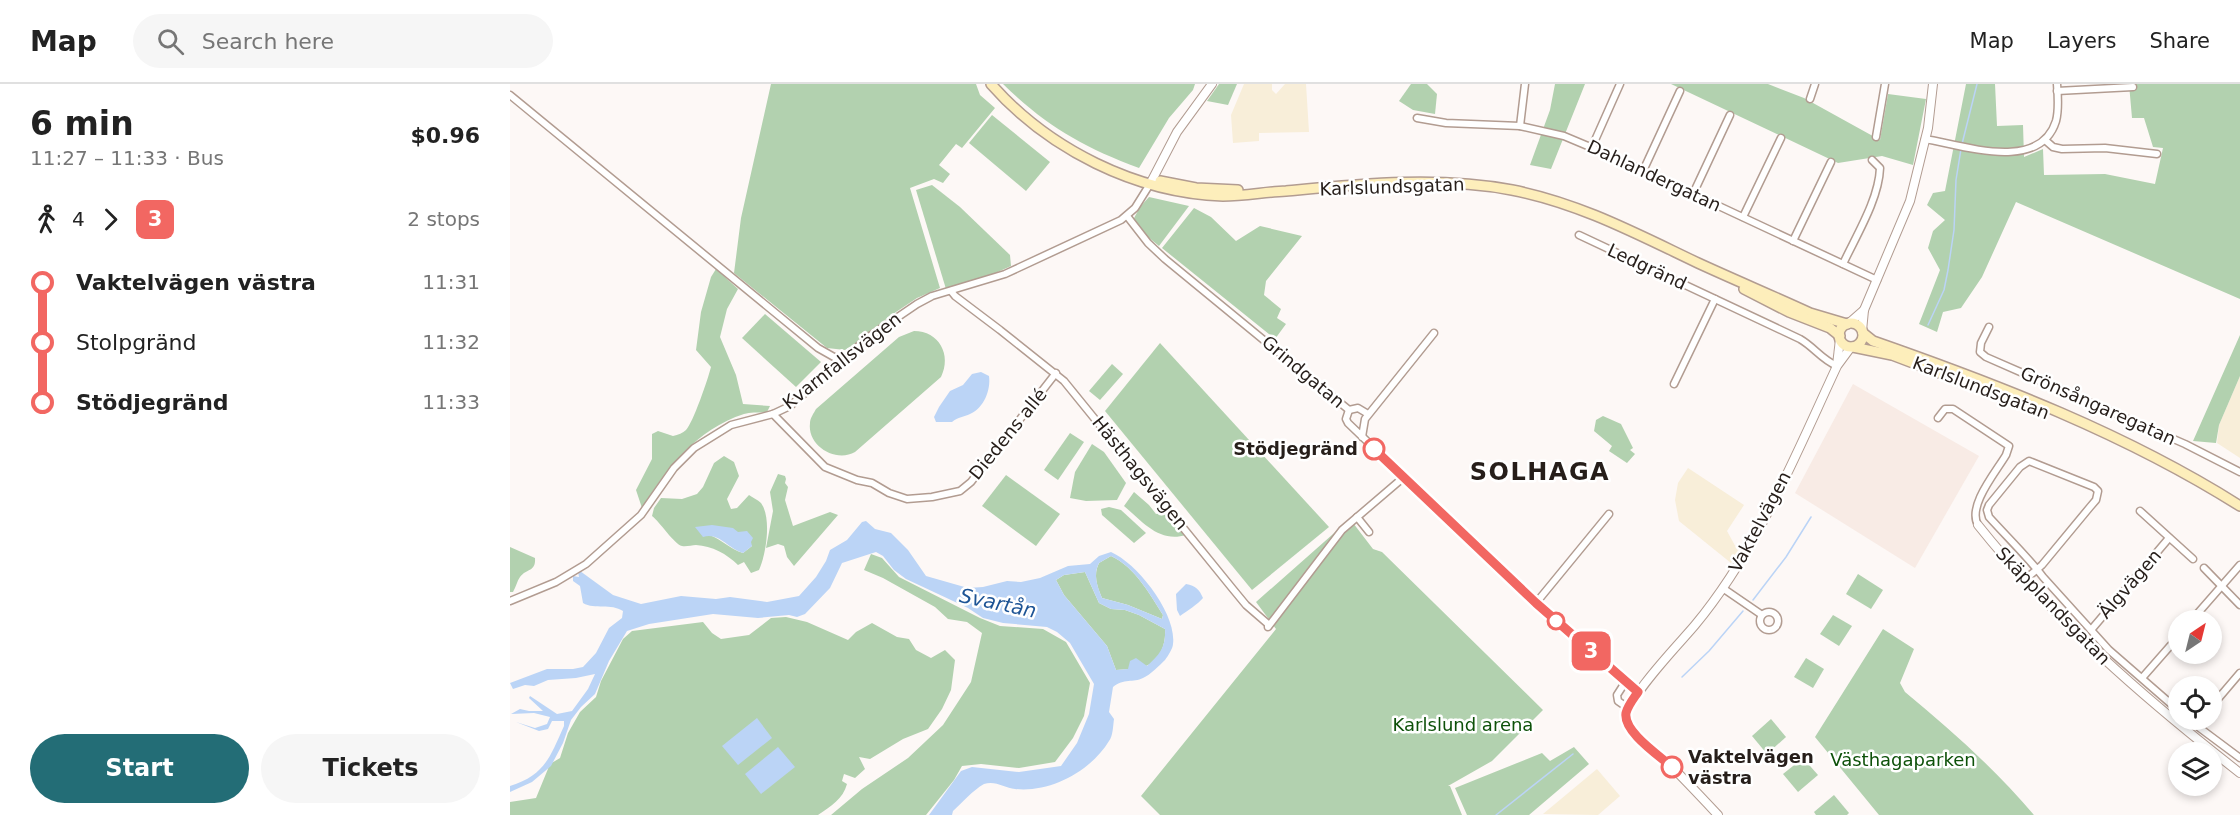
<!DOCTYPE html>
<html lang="en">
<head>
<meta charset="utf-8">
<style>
  :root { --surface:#fff; --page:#f6f6f6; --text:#222; --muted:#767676; --line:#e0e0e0; --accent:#236d76 }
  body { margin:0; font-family:"DejaVu Sans",sans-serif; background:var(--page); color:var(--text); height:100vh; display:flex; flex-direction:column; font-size:22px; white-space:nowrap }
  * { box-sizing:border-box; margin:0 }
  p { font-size:20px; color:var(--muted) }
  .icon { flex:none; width:33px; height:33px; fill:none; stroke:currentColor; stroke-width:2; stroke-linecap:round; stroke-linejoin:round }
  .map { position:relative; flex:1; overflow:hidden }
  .drawer { display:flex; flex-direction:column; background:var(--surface); width:510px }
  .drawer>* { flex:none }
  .badge { padding:0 12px; border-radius:9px; font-size:21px; line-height:39px }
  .needle { width:39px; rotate:35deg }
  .controls { position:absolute; left:1658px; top:526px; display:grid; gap:12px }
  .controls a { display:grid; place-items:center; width:54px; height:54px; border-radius:50%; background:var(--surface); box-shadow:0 3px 9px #0003; font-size:30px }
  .map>.badge { position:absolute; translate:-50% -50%; box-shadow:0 0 0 3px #fff }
  .legs { display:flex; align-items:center; gap:9px; height:66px; padding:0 30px; font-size:20px }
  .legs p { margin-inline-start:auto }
  .head { display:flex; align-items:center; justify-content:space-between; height:102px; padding:0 30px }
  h1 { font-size:33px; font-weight:700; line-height:45px }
  .action { display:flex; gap:12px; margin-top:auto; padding:12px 30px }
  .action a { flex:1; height:69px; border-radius:36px; background:var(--accent); color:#fff; font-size:24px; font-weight:700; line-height:69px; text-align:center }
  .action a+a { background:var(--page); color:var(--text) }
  ul { padding:0 30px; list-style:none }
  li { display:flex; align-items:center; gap:21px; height:60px; font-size:22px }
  li i { display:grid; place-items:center; width:9px; height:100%; margin:0 8px; background:currentColor }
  li i::after { content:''; width:15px; height:15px; margin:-8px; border:4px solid; border-radius:50%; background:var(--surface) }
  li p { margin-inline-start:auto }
  li:first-child i { background:linear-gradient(#0000 50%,currentColor 0) }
  li:last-child i { background:linear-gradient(currentColor 50%,#0000 0) }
  header { display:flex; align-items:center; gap:36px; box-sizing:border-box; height:84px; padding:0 30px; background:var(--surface); border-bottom:2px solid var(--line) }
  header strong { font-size:28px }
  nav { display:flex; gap:33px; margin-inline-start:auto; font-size:21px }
  .search { width:420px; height:54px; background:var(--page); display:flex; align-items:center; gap:15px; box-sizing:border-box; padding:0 21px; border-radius:33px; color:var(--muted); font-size:22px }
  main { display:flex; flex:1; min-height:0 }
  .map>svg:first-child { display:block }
</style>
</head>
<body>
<header>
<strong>Map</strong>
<div class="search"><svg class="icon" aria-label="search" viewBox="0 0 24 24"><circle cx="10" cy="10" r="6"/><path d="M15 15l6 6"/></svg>Search here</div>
<nav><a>Map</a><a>Layers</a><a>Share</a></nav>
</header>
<main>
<section class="drawer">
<div class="head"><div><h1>6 min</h1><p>11:27 – 11:33 · Bus</p></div><b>$0.96</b></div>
<div class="legs"><svg class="icon" aria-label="walk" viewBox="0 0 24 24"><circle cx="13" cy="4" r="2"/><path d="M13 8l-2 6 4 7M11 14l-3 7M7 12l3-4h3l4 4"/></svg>4<svg class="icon" aria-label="forward" viewBox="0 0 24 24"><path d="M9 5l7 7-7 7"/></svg><b class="badge" style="background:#f26762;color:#fff">3</b><p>2 stops</p></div>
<ul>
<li><i style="color:#f26762"></i><b>Vaktelvägen västra</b><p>11:31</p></li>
<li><i style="color:#f26762"></i><span>Stolpgränd</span><p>11:32</p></li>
<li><i style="color:#f26762"></i><b>Stödjegränd</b><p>11:33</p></li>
</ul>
<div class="action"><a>Start</a><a>Tickets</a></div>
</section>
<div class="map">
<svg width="1730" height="731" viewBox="0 0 1730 731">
  <rect width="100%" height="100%" fill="#fdf8f6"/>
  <path fill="#f8ebe5" d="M1343,300L1469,372L1405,484L1285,409Z"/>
  <g fill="#f8eed9">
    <path d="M734,0H762V6L766,10L775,0H796L799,48L749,49V57L723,59L721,31Z"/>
    <path d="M1730,292V374L1707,359L1709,341Z"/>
    <path d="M1178,384L1234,421L1217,447L1228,467L1221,479L1169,437L1165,416L1168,399Z"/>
    <path d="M1087,685L1110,712L1088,731L1033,730Z"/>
  </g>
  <g fill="#b2d1af" fill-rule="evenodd">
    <path d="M261,0H466L470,11L485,24L452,64L446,60L429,81L440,90L433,99L424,95L400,104L430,204L407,214L380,232L343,262L335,266L317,264L224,189L231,134Z"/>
    <path d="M493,0H685L683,6L659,34L629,84C573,63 536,42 493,0Z"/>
    <path d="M709,0H727L718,21L697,17Z"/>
    <path d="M901,0H917L927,10L925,30L903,26L889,17Z"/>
    <path d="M1045,0H1075L1041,85L1020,81L1040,26Z"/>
    <path d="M1161,0H1258L1294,14L1370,56L1378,10L1416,15L1403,81L1372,72L1328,79Z"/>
    <path d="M1456,0H1485L1487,42L1513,41L1514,73L1533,65L1534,91L1595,90L1645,100L1653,64L1643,63L1634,34H1622L1619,0H1730V215L1506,118L1472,193L1451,224L1433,228L1427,248L1409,240L1430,186L1418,164L1423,147L1435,136L1417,121L1423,109L1435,107Z"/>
    <path d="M482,31L540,78L516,107L459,59Z"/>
    <path d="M422,101L450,123L500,171L501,182L481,191L436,205L406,106Z"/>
    <path d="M639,113L679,122L649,162L632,148L623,136L630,123Z"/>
    <path d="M684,124L701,133L726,157L750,142L792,152L756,197L754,211L771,225L767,234L776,240L765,255L652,164Z"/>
    <path d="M206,185L228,205L217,225L210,253L226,291L233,320L260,322L257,328C250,329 241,328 234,330C187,345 156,385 132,424L126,406L142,375V350L148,347L163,352C168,351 173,349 176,346C183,339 198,295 201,283L186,266L191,228L201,193Z"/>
    <path d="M255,230L311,278L286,303L232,254Z"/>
    <path d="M404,247C429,247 442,271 431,293L345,368C326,379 297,362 300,339C300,334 304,329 306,325L389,253Z"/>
    <path d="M1730,251V292L1709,341L1706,359L1683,357Z"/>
    <path d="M650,259L819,443L742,506L595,327Z"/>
    <path d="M602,280L613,290L590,316L579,307Z"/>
    <path d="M1093,332L1111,340L1123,364L1120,366L1125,370L1117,379L1099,367L1102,362L1084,347L1086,336Z"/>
    <path d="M560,349L574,358L548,396L534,386Z"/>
    <path d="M582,360L594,368L616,399L607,416L576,417L560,414L565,388Z"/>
    <path d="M214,372L224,378L229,392L217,415L221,425L227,424L239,411C242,413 248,416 251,419C262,434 256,471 249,486L241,489L234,478L228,481C217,470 202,462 186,461C182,461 176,463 172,462C164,460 150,438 142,432L144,424L151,414L172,415L187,410L193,403L204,379ZM228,448L242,462L233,469C219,465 212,455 199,451Z"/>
    <path d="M268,390L275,392L276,395L275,399L278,403L275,416L283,442L320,428L328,431L284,482L277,473L274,462L268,460L256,464L263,427L260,408Z"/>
    <path d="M496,391L550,430L526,462L472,422Z"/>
    <path d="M624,408L639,421L646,430L656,428L676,451C649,459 633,438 614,422Z"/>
    <path d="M599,423L611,426L636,449L624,459L592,431L591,425Z"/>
    <path d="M840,435L863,465L872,468L1033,626L982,677L938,702H940L952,731H650L631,712L766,545L746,518Z"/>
    <path d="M0,463L25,474C26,488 17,484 10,493C7,497 6,503 3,508H0Z"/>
    <path d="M361,470L372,474L389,493L470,534L490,542L533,545L556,558L580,599L574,632L563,654L545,678L509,684L471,680L452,682L444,696L416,731H321L352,705L398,674L433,641L461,598L472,549L457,538L438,535L425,523L373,494L354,486Z"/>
    <path d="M601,472C625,483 639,509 653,531L652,535L618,521L592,514C587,502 583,491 589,479Z"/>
    <path d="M575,488L589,519L601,525L615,526L629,531L655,545C656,559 651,576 636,582C628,586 615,585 606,586L597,562L554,511L546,496L554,491Z"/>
    <path d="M1348,490L1373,506L1361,525L1336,510Z"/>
    <path d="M1323,531L1342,542L1329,562L1310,550Z"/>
    <path d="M276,533L297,538L338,556L346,548L362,539L387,553L399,555L406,566L421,574L435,566L445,576L441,606L432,625L418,645L393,655L360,675L349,673L355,685L345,694L334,690L332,697L337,700C333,715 321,722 308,731H0V718L26,714L40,680L50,674L58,649L70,628L86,613L91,597L113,555L122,547L193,538L202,549L211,555L239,551L261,534Z"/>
    <path d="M1373,545L1404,565L1390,599L1395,608C1441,646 1485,685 1524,731H1369L1305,653Z"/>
    <path d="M1296,574L1314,585L1303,604L1284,593Z"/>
    <path d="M1261,635L1276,653L1257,670L1242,652Z"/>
    <path d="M1064,663L1079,680L1019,731H957L945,704L1032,669L1040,677Z"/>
    <path d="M1293,674L1308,691L1288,708L1273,690Z"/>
    <path d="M1324,711L1339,729L1337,731H1306L1304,728Z"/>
  </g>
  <g fill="#bbd4f6" fill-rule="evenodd">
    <path d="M471,288L479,292C481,306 474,324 460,330C454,333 448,333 442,338H426L424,333L429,323L440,307L453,301L462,290Z"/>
    <path d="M356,437L365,445L381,449L398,466L416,492L458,504L473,503L497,497L511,498L530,494L558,482L580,480L589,472L601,468C627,479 667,530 663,560C663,564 658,572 655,576C650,581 640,591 633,594C623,599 614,594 603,603L599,628L604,635C603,642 603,652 599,657C581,687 540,709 505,705C495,704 485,696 474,700C463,706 452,719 443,727L442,731H419L451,687L462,683L509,688L551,682L567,659L579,630L584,600L560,559L547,548L537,543L493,539L473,534L458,524L396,495L384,486L373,472L366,468L332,479L320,504L295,530L287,533L279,531L248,534L203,530L139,540L117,547L99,577L85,610L71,623L61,636L53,659L41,682L22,698L0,708V702C35,691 40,673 54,642V637H42L38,645L29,647L6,638L25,644L37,640L40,633L24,629L1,630L10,625L19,627H33L19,614L20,612L47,630L62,627L78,605L85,590L66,594L38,596L24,602L15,601L3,605L0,599L37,585H63L73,583L86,569L99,544L112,534L113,527C101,519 85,526 73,519L70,502L63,497V492L69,493L68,488L70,487L103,511L131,520L171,512L206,515L220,513L257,518L289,512L306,493L316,477L320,466L337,456L352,438ZM601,472C625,483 639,509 653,531L652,535L618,521L592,514C587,502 583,491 589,479ZM575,488L589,519L601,525L615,526L629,531L655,545C656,563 650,570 637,582L626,574L620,577L618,585L606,586L597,562L554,511L546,496L554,491Z"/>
    <path d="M202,441L223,444L228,448L237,447L243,454L241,458L242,462L233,469C217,464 209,448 193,453L185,443Z"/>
    <path d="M676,500C686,502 689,505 693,514C688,520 677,527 670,532L667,526L666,510Z"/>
    <path d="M247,634L262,654L228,681L212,662Z"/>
    <path d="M268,663L285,683L251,710L235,690Z"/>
  </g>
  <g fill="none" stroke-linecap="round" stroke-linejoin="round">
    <g stroke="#bbd4f6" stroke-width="1.5">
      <path d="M1452,60L1467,0"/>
      <path d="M1418,241L1434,206L1438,186L1444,146L1446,96L1451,65"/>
      <path d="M1243,516L1276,473L1301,433"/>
      <path d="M1172,593L1199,567L1233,527"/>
      <path d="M986,731L1063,670"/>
    </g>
    <g stroke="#b29c91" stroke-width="9">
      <g id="minor">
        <path d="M1547,7L1623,3"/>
        <path d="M0,11L308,264L331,277"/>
        <path d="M1300,15L1305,0"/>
        <path d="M907,34L936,39L1010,42L1054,52L1104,73L1367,196"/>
        <path d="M1010,42L1015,0"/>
        <path d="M1366,53L1375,0"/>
        <path d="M1415,55C1452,61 1530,89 1546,37C1549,26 1548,12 1547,0"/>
        <path d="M1535,56L1543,63L1552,65L1595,64L1647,70"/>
        <path d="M1082,63L1110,0"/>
        <path d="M1133,87L1170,7"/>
        <path d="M1183,110L1220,31"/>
        <path d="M617,132L638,159L655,175L839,326"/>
        <path d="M1233,133L1271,54"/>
        <path d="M1069,151L1290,255C1304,263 1311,275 1327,282"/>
        <path d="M1283,157L1321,78"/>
        <path d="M1333,180C1346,152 1369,115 1370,84L1362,76"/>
        <path d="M441,207L445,212L490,246L554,297L722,504L736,521L758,540V543L832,446L894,393"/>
        <path d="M1479,243L1471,259L1470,268L1476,273L1675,360L1730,388"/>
        <path d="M1164,300L1205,215"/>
        <path d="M839,326L836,335L838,339L1011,505L1128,608"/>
        <path d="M839,326L848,324L858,330"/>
        <path d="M263,330L315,383L347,396L362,399L379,409L397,415L422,413L450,407L461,398L546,289"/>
        <path d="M1428,334L1435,325H1443L1499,362L1496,371C1486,388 1457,422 1468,441"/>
        <path d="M852,353L855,335L924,249"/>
        <path d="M1630,427L1683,475"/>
        <path d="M847,433L859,448"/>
        <path d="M1694,484L1730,521"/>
        <path d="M1513,496C1520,492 1526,486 1532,481L1580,423L1586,416L1588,407L1584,403L1519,377L1510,383L1479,421L1477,426L1479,433C1497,453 1517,472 1533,493L1599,566L1668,626"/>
        <path d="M1214,505L1252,531"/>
        <path d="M0,517L46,498L76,480L131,431L164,384L184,364L221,341L263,330L280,322L360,252L407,220L422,212L495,190L611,136L625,124L640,100"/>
        <path d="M1026,519L1099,430"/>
        <circle cx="1259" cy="537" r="9"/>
        <path d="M1681,537L1730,481"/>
        <path d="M1581,546L1659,454"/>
        <path d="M1632,594L1668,553"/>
        <path d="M1116,597L1107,611L1108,617L1118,624"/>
        <path d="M1701,623L1730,589"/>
        <path d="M1679,636L1730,674"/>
      </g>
    </g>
    <g stroke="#b29c91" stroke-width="10">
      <g id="tertiary">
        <path d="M640,100L667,48L702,0"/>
        <path d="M1338,240L1354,226"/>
        <path d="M1352,247L1354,226L1400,117L1418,44L1423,0"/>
        <path d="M1327,281L1330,255"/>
        <path d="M1468,441C1543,535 1635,615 1730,689"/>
        <path d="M1208,731C1193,715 1179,700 1164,685C1151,672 1121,654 1117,636C1112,618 1171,558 1185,541C1248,465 1285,372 1327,282L1341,263"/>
      </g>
    </g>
    <g stroke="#b29c91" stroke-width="12">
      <g id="secondary">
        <path d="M481,0C538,65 626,109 713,112C734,112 755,108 776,107C850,100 928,92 1002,106C1069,119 1127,150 1188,179C1225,196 1263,212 1300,229L1337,240"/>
        <path d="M650,97L686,104L728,106"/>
        <path d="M1234,205L1279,228L1320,244L1330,252"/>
        <circle cx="1341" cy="251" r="12"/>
        <path d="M1353,249L1363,257C1489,301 1616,350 1730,422"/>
        <path d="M1343,263L1382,271L1519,323"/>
      </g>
    </g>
    <use href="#minor" stroke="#fff" stroke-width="6"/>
    <use href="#tertiary" stroke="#fff" stroke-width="8"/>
    <use href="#secondary" stroke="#fdeebb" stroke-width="9"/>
  </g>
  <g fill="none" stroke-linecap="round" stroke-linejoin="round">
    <g stroke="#fff" stroke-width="14">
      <path id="line-1" d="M864,365L1026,519L1128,608C1124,614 1118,621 1116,629C1113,648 1150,672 1162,683"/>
    </g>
    <use href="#line-1" stroke="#f26762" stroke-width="9"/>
  </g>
  <g fill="#fff" stroke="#f26762" stroke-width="3">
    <circle cx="864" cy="365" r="10"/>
    <circle cx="1046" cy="537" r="8"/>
    <circle cx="1162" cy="683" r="10"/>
  </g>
  <g text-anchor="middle" stroke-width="5" stroke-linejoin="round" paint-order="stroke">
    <g font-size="18" fill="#261e1a" stroke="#fff">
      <text transform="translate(1144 92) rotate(25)" y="6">Dahlandergatan</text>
      <text transform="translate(882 103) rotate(-2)" y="6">Karlslundsgatan</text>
      <text transform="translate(1137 183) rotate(25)" y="6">Ledgränd</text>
      <text transform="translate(332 277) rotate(-38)" y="6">Kvarnfallsvägen</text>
      <text transform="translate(793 288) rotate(40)" y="6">Grindgatan</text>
      <text transform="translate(1471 304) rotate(21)" y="6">Karlslundsgatan</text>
      <text transform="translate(1588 322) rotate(24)" y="6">Grönsångaregatan</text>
      <text transform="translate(498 350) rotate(-51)" y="6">Diedens allé</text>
      <text transform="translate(630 389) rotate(51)" y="6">Hästhagsvägen</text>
      <text transform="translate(1250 438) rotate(-62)" y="6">Vaktelvägen</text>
      <text transform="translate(1620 500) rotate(-49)" y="6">Älgvägen</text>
      <text transform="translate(1543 522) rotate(46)" y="6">Skäpplandsgatan</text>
    </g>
    <g font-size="18" font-weight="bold" fill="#261e1a" stroke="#fff" text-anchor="end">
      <text x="848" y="371">Stödjegränd</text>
      <text x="1178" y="679" text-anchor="start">Vaktelvägen<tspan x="1178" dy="21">västra</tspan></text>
    </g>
    <g font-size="18" fill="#0d5109" stroke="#fff">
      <text x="953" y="647">Karlslund arena</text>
      <text x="1393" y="682">Västhagaparken</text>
    </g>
    <g font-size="20" font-style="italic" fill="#1d5495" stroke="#fff">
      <text transform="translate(488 519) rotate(12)" y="7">Svartån</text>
    </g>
    <g font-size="24" font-weight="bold" letter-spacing="1.5" fill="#261e1a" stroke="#fff">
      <text x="1030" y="396">SOLHAGA</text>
    </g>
  </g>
</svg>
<div class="controls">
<a><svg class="needle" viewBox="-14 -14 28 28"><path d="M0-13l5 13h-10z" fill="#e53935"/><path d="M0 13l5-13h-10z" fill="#767676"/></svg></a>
<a><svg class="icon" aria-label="locate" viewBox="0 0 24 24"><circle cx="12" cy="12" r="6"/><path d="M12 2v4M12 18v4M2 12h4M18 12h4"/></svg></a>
<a><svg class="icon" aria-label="layers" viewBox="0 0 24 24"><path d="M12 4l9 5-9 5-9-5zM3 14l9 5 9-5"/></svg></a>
</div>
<b class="badge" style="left:1081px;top:567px;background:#f26762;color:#fff">3</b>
</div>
</main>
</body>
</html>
